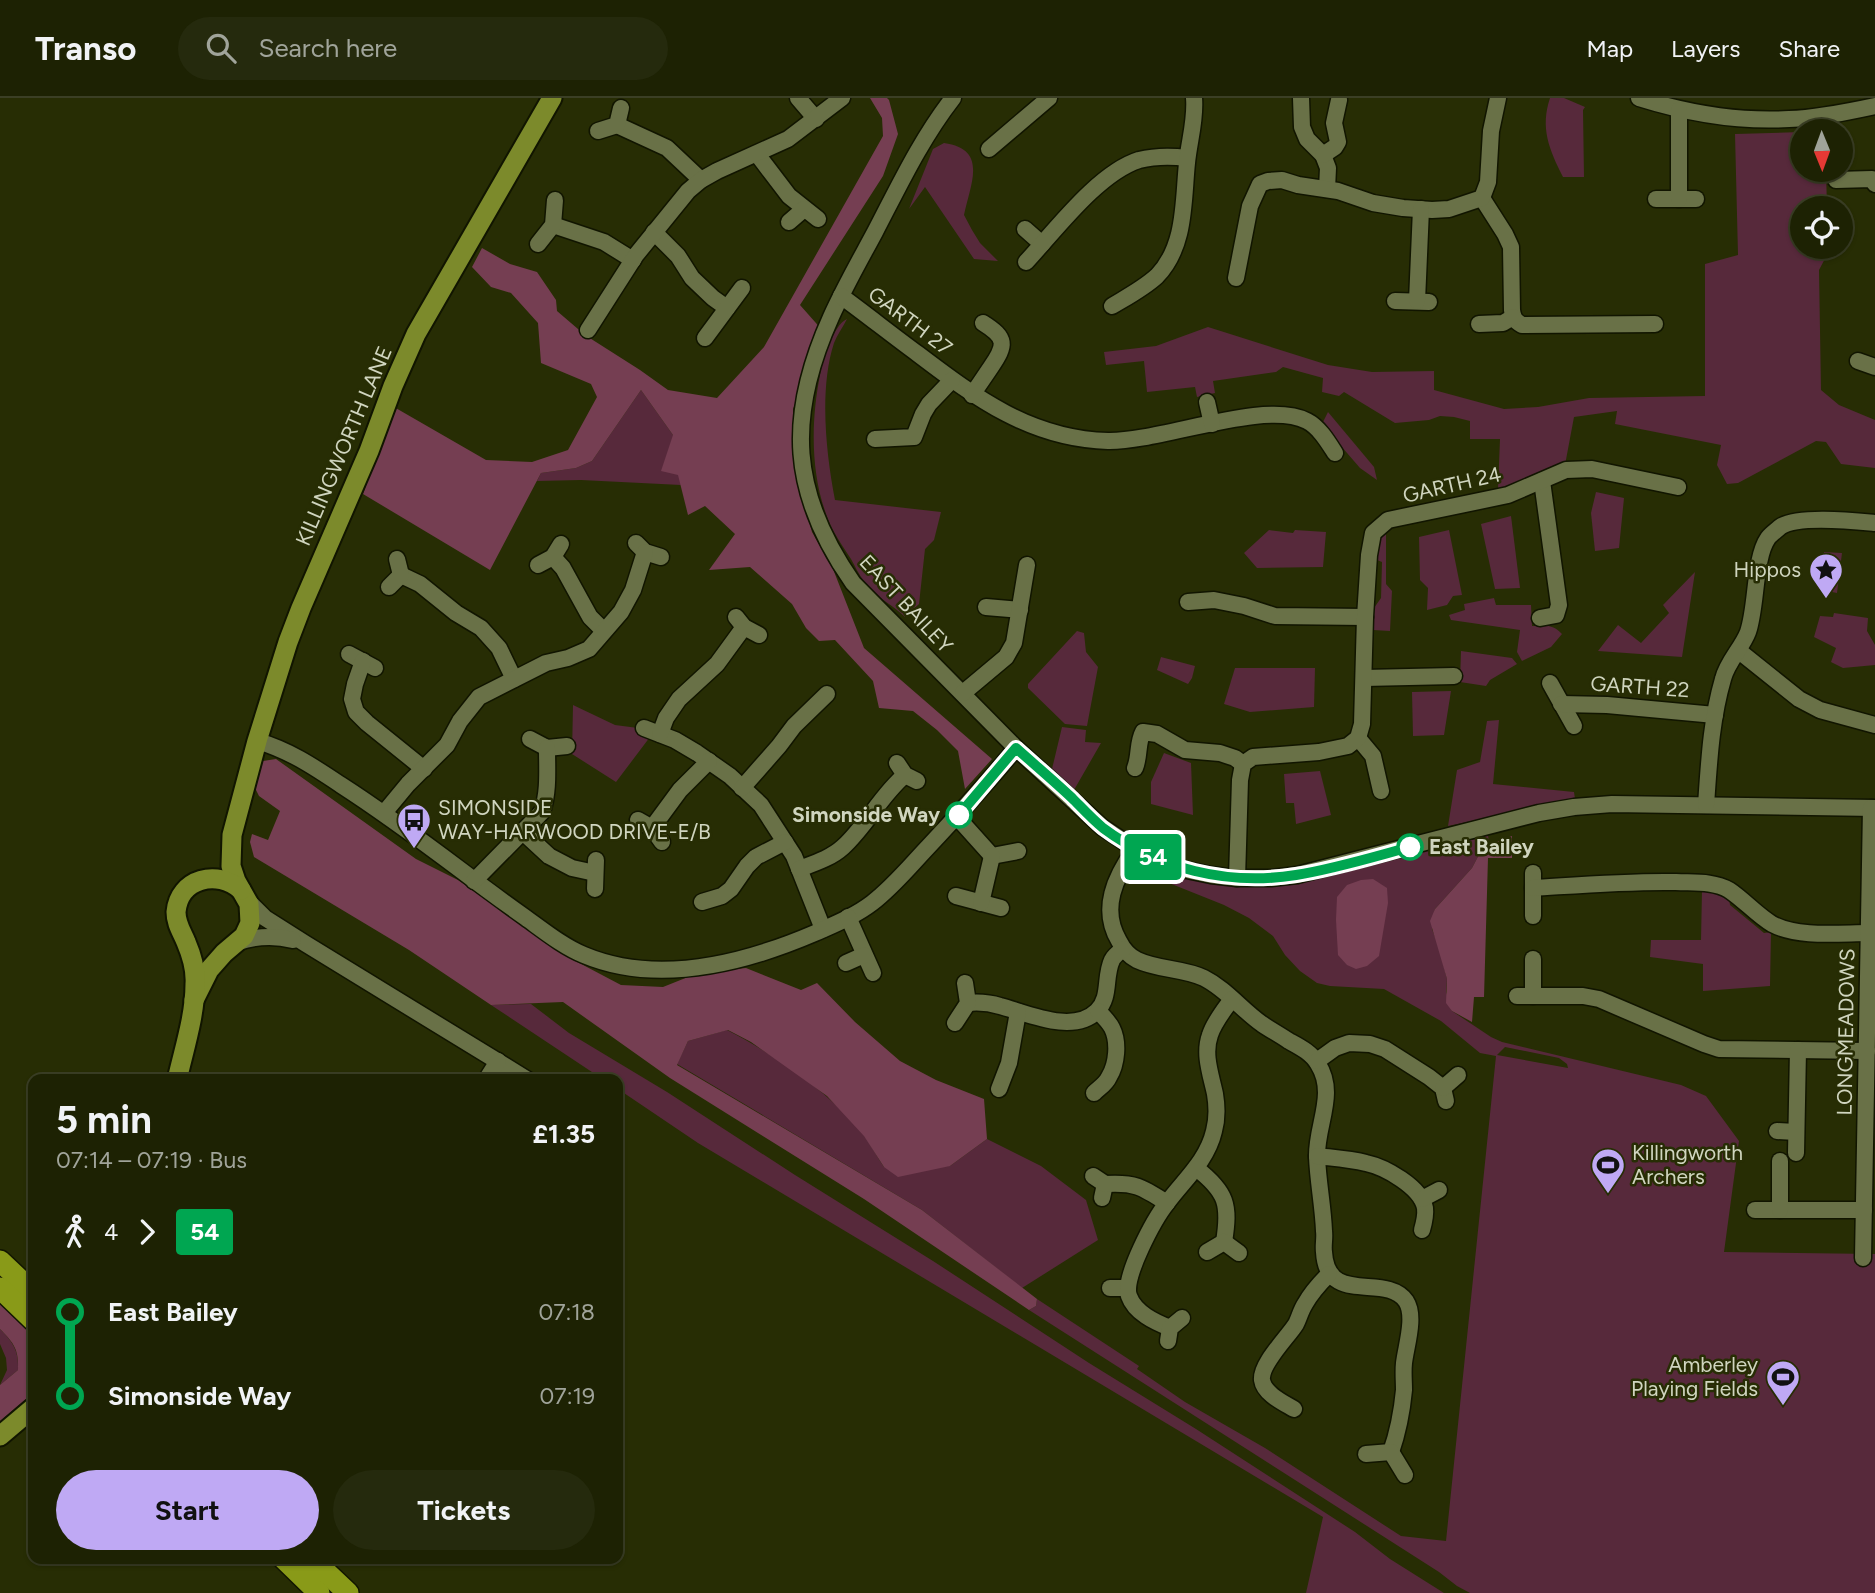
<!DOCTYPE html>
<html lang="en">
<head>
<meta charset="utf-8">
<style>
  :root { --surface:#1d2203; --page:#252a0d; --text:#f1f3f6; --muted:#a0a49a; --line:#3b3f25; --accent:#bfa9f4 }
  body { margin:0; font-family:Figtree,sans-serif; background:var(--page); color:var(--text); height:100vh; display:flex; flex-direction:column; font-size:26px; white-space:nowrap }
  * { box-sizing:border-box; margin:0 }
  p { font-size:23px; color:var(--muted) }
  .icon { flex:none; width:38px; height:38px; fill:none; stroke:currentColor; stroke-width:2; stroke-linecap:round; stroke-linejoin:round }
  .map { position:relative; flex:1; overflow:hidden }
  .side { position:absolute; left:28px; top:976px; width:595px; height:490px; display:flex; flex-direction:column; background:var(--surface); border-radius:14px; box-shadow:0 2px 5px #0004,0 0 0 2px var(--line) }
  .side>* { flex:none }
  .badge { padding:0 14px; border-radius:5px; font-size:24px; line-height:46px }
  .needle { width:46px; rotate:179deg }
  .tools { position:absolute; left:1790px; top:21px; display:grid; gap:14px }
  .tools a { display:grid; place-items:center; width:63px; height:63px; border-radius:50%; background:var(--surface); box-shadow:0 2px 5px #0004,0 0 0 2px var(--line); font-size:35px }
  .map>.badge { position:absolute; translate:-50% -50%; box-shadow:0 0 0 4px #fff }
  .legs { display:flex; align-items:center; gap:10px; height:77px; padding:0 28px; font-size:23px }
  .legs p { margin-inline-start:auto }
  .overview { display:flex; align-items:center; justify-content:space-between; height:119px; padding:0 28px }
  h1 { font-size:38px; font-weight:700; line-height:52px }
  .action { display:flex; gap:14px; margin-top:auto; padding:14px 28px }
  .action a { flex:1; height:80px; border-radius:42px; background:var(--accent); color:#111; font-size:28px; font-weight:700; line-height:80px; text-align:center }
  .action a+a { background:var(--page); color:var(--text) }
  ul { padding:0 28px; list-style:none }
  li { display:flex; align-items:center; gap:24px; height:84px; font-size:26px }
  li i { display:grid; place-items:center; width:10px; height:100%; margin:0 9px; background:currentColor }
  li i::after { content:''; width:18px; height:18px; margin:-9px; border:5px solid; border-radius:50%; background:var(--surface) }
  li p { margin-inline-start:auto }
  li:first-child i { background:linear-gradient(#0000 50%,currentColor 0) }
  li:last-child i { background:linear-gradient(currentColor 50%,#0000 0) }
  header { display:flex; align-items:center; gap:42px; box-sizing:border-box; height:98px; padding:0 35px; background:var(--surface); border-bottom:2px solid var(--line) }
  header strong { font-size:33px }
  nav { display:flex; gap:38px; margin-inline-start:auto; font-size:24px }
  .search { width:490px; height:63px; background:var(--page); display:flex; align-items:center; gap:18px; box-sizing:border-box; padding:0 24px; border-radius:38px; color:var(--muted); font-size:26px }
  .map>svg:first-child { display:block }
</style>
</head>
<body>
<header>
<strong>Transo</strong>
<div class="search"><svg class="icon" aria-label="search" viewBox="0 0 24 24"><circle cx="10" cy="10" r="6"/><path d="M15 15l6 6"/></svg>Search here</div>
<nav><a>Map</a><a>Layers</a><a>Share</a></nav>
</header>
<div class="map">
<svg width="1875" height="1495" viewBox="0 0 1875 1495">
  <rect width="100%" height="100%" fill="#272d04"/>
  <g fill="#57293b" fill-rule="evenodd">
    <path d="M1550,0H1564L1585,9L1583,12L1584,79H1563C1549,51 1540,30 1550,0Z"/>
    <path d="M1802,34V72H1826L1827,110H1802V149H1828V155L1819,172L1821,292L1839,307L1875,322V370L1841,366L1826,344L1816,343L1738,385L1727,386L1717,367L1721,347L1615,326L1617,313L1574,319L1565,367L1505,390L1498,391L1500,341H1470V323L1454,319L1440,318L1429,322L1395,325L1344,294L1339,298L1322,294L1323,280L1283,269L1276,274L1213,283L1215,295L1197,299L1195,289L1147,294L1144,263L1106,267L1104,254L1156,248L1208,229L1328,267L1372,274L1434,273V292L1504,311L1538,309L1589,300L1705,298V166L1738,157L1735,36Z"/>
    <path d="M944,45C989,51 970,87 964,117L972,132L980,145L998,163L974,161L925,89L909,111L933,51Z"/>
    <path d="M847,221C843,229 837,237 834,245C819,291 826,355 835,402L941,414L934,442L925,451L919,506L905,519C894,508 878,500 868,488C861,481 856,470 851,461C845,452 839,443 834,434C810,388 810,327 820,277C823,262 833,227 847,221Z"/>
    <path d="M641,292L673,337L681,387L581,382L537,383L541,375L576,370L592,363Z"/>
    <path d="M1328,314L1374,369L1377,382L1360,370L1322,326Z"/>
    <path d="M1596,394L1624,400L1619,450L1595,453L1591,415Z"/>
    <path d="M1511,418L1520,490L1495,491L1481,426Z"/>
    <path d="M1269,432L1293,435L1295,432L1326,434L1323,469L1257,470L1244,455Z"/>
    <path d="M1449,432L1462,497L1453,498L1447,507L1427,512L1428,490L1420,482L1419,439Z"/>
    <path d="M1386,434V486L1392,493L1390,533L1373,532L1374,510L1381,500L1382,464L1377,462C1377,450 1377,442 1386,434Z"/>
    <path d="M1824,454L1842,455L1837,495L1827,493V489L1821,488L1812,476L1813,461L1823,462Z"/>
    <path d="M1695,474L1682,559L1598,553L1618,527L1641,545L1669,515L1663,507Z"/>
    <path d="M1494,500L1496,507H1531L1532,528C1545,527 1553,526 1562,536L1551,549L1522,563L1517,554L1520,532L1451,522L1449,517L1465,512L1464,506Z"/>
    <path d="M1834,515L1868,520L1867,533L1875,547V567L1843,570L1831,564L1836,550L1814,539L1820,518L1833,519Z"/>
    <path d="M1077,533L1084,535L1086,554L1098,569L1087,628L1065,626L1028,590V586Z"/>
    <path d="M1461,553L1512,560L1517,566L1490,582L1486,588L1460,584Z"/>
    <path d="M1161,559L1195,568L1192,580L1188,586L1157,572Z"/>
    <path d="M1235,570H1315L1314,609L1250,614L1224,606Z"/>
    <path d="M1451,593L1444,637L1413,638L1412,594Z"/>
    <path d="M573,607L615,627L638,630L650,639L616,684L572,656Z"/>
    <path d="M1499,622L1493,686L1574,694L1575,701L1448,728L1457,672L1480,664L1487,623Z"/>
    <path d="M1062,629L1086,632L1085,644L1101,645L1074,692L1052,671Z"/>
    <path d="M1164,655L1191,665L1193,717L1151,706V684Z"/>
    <path d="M1320,673L1331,717L1296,726L1294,705H1286L1284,676Z"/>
    <path d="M1488,737L1489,745L1483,749L1472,770L1435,811L1432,831L1439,849L1447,881L1446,894L1452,913L1491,939L1502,944L1681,987L1706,998L1739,1043L1724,1154L1875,1156V1495H1470L1457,1488L1439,1474L1029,1212L1036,1208L1037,1201L1139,1268L1137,1271L1185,1304L1265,1350L1401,1438L1446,1443L1496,958L1480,955L1441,923L1384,891L1330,888L1317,885L1300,873L1285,857L1273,838L1249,820L1224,807L1139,773L1149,765L1283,786L1344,774ZM1505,949L1559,960L1567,966L1568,970L1497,957Z"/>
    <path d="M1702,792L1722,794L1729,800L1730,807L1764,835L1771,834L1770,888L1703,893V866L1650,859L1651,842H1701Z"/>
    <path d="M531,906L569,935L667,994L795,1077L933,1163L1089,1265L1196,1331L1355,1434L1390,1461L1444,1495H1306L1323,1419L698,1045L618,991V982H604L491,907Z"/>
    <path d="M727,932C774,956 831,995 864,1037C871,1047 877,1059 884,1069L950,1068L987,1041L1041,1068L1086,1102L1098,1142L1022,1190L922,1112L677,966L688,943Z"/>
    <path d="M0,1231C13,1244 19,1253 18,1272L0,1287L7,1272L6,1260L0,1246Z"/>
  </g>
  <g fill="#753e52">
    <path d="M870,0H887L889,2L898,36L883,78L800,207L823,233L793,311L795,370L812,434L833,471L864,550L992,661L965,691L958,653L937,632L913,613L879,610L873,583L835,542L819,543L806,530L792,506L750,469L709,472L735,436L705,408L688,417L678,377L661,373L673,337L641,292L592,363L576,370L541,375L490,472L363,396L394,309L486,362L532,364L568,352L597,299L591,286L541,265L538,225L511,195L491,189L472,169L482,150L510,166L537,174L556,202L557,213L585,237L640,272L668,292L717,300L764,249L883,38L882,20Z"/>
    <path d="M276,661L416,761L458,782L566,858L621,887L663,889L698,875L746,870L801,892L817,885L855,924L900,963L936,982L984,1001L987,1041L950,1068L898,1079L884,1069L864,1038L827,998L751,944L728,932L688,943L677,967L922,1112L1037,1201L1036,1208L1029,1212L864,1101L670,980L563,904L491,907L409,852L254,759L250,744L252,736L268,742L280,713L259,698L255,690L263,663Z"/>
    <path d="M1512,738V760H1488L1484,899H1474L1472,924L1452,913L1446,905L1447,881L1430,823L1435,811L1472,770L1483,749Z"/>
    <path d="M1373,781L1387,790L1388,805L1379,858L1367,868L1356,871L1347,867L1338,857L1336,822L1337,799L1347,787L1361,782Z"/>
    <path d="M0,1203L33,1234V1295L0,1323V1287L18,1272C19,1252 14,1245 0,1231Z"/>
  </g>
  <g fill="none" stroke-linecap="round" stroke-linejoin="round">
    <g stroke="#111500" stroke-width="19">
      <g id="minor">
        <path d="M798,0L816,21"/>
        <path d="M953,0C921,41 899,88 875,134C860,162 844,190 831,219C786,319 790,395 853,485L1016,650L1102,729L1135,751L1182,771L1211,777L1237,780H1271L1297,777L1539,715L1574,709L1612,706L1875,710"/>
        <path d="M1301,0L1302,29L1307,41L1323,57L1328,70L1327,91"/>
        <path d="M1639,0C1687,15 1738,24 1789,21C1818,20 1847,14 1875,8"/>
        <path d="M617,27L667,50L701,82"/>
        <path d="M598,33L617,27L621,10"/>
        <path d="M989,51L1049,0"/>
        <path d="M757,56L789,98L818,121"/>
        <path d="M1323,57L1335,49L1338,44L1334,25L1339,2"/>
        <path d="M1836,82L1872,81L1875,86"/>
        <path d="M1482,100L1505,136L1511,149L1512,212C1513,220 1515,223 1522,227L1655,226"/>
        <path d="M1656,101H1696"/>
        <path d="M1679,101V12"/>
        <path d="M789,124L804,111"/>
        <path d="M553,127L604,144L633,162"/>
        <path d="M1025,131L1042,146"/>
        <path d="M654,134L678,158L692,180L713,200L727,210"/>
        <path d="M538,146L553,127L555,102"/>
        <path d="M1026,164C1055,133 1098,75 1139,62C1155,58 1171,58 1187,60"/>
        <path d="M1236,180L1250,108L1260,86L1268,83L1282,82L1298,87L1338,93L1373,105L1403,110L1432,112L1449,111L1482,100L1488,84L1491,33L1498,0"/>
        <path d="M841,198C867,217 892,237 918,256C976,300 1031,341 1108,343C1160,344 1265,301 1307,323C1319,329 1328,344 1335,355"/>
        <path d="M1395,203L1429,204"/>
        <path d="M1417,203L1421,111"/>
        <path d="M1112,208C1127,199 1144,190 1157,178C1186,148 1183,103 1187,65C1189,43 1196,22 1194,0"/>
        <path d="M1479,226L1503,225L1513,219"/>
        <path d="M588,232L636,157L688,93L701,82L717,73L788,41L842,0"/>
        <path d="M705,240L742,190"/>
        <path d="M1858,263L1875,269"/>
        <path d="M972,297C978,288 985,278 991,269C1006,247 1007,240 983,225"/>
        <path d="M1207,304L1212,326"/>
        <path d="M875,341L914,339L923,316L929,306L952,282"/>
        <path d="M636,445L645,454L661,459"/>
        <path d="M553,459L563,470L590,519L604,533"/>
        <path d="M538,467L553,459L561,446"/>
        <path d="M401,477L420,486L456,515L481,530L499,550L514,581"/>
        <path d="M389,489L401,477L397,461"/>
        <path d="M1188,504L1214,502L1244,508L1275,518L1365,519"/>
        <path d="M986,509L1020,512"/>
        <path d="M736,519L744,529L759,537"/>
        <path d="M1540,520L1556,517L1559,507L1542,383"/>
        <path d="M1739,553L1799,601L1820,612L1875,627"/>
        <path d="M349,556L375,570"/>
        <path d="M363,563L355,586L352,601L356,614L367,625L424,671"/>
        <path d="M1364,580L1454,578"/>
        <path d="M1550,585L1574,628"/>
        <path d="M963,595L1006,559L1014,545L1027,467"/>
        <path d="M1561,606L1607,607L1715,617"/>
        <path d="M644,630L675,642L697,655L730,678L761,707L794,758L823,831"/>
        <path d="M660,636L666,620L679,601L717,566L744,529"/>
        <path d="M1358,640L1373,658L1381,693"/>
        <path d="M530,641L547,650L567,648"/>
        <path d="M257,643C289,652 314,669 341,687C383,714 422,743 462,773C483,789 505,805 526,820C544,833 564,849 584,857C658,888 745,865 815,835C835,826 855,818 872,805C893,789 910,768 928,749C958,717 988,684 1016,650"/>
        <path d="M897,665L905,677L917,683"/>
        <path d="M1135,670C1140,658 1137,645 1143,634L1157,636L1185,652L1220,655L1235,660L1243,666"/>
        <path d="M742,690L779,648L794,628L827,596"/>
        <path d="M1706,707C1709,665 1711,622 1723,581C1727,564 1742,550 1748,534C1757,508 1754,460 1768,440C1771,436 1777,432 1780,429C1797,417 1854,423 1875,425"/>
        <path d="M384,715L408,686L447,647L460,623L479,599L546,565L568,560L589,551L621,514L633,492L645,454"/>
        <path d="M957,719L992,758L1018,753"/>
        <path d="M638,722L652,730L662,744"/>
        <path d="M652,730L680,692L709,663"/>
        <path d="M523,734L549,758L572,770L595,775"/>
        <path d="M1135,751C1115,779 1100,811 1119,843C1123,851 1129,858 1137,862C1158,872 1183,870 1204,880C1226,891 1242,912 1262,926C1271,932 1280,937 1289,943C1300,949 1312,955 1318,966C1337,996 1316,1027 1317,1059C1318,1084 1323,1108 1324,1133C1325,1140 1323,1147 1324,1154C1327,1209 1386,1174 1406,1203C1416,1218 1406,1248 1404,1265C1403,1274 1404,1283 1404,1292C1402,1313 1398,1334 1391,1354"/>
        <path d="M799,771C815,765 831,760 843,749C867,727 881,697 905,677"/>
        <path d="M1533,775V818"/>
        <path d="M1237,780L1240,682L1243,666L1253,659L1319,654L1348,648L1358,640L1362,626L1365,519L1369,457L1373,435L1388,422L1508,397L1566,372L1592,371L1678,389"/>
        <path d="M474,783L542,714C549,693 547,672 547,650"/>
        <path d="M1533,790C1581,787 1628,783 1676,784C1694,785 1713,783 1729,792C1744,802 1757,817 1772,826C1798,840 1840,835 1869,835"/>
        <path d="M595,791L596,762"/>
        <path d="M956,798L1001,810"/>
        <path d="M247,802L265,820L306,846L528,982"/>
        <path d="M702,804L722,798L731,791L747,768L756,759L785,744"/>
        <path d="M981,805L992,758"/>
        <path d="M848,819L873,875"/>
        <path d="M238,844C257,838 274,837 293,842"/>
        <path d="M1533,861V898"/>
        <path d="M846,865L864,857"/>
        <path d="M1517,898H1583L1599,901L1704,946L1719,951L1867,953"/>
        <path d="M968,905C979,904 990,905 1000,908C1027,915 1073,937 1097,913C1111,899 1104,879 1112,862C1114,858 1119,854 1123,851"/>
        <path d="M955,925L968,905L965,885"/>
        <path d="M1317,963L1335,950L1349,945L1370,946L1385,951L1429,979L1443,990L1446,1003"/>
        <path d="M486,982L498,963"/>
        <path d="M1443,990L1458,977"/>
        <path d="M999,991L1009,965L1018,914"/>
        <path d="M1094,995C1099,990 1106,986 1109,979C1117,966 1119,944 1112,930C1109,924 1103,918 1098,913"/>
        <path d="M1777,1033L1796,1034"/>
        <path d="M1796,1055L1798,952"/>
        <path d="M1317,1058C1334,1060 1350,1061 1366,1065C1385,1069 1421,1089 1425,1110C1426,1118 1424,1125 1422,1132"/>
        <path d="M1196,1070C1227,1094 1230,1107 1224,1144"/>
        <path d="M1093,1078L1105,1086L1102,1100"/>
        <path d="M1105,1086C1135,1084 1142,1089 1167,1105"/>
        <path d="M1422,1101L1439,1092"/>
        <path d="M1755,1112H1864"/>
        <path d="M1780,1112V1063"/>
        <path d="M1207,1154L1224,1144L1239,1155"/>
        <path d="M1863,1160L1871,710"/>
        <path d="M1110,1190H1128"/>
        <path d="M1170,1230C1155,1224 1135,1215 1129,1198C1122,1180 1155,1120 1167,1105C1184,1082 1207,1063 1214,1033C1217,1022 1217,1008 1215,996C1211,977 1203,956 1210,937C1214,924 1224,912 1232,901"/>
        <path d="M1168,1243L1170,1230L1182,1220"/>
        <path d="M1294,1311C1284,1305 1264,1296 1262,1282C1260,1266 1288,1239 1296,1226C1299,1220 1301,1212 1305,1206C1311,1195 1320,1185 1329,1176"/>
        <path d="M1366,1356L1391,1354L1405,1377"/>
      </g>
    </g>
    <g stroke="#111500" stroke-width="23">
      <g id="major">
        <path d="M194,902L209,872L224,855L244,838L250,825L249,806L236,783L231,768L232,737L257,643L288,544L301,510L369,353L393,288L416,236L552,0"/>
        <path d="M177,982C184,951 195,918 195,886C196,872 192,858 186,844C182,834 176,826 176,814C179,780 218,771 241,792"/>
        <path d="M0,1338L33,1310"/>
      </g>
    </g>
    <g stroke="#111500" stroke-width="24">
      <g id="highway">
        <path d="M0,1163L33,1194"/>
        <path d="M0,1190L33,1222"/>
        <path d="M284,1461L319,1495"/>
        <path d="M312,1461L348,1495"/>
      </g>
    </g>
    <use href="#minor" stroke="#697147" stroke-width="16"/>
    <use href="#major" stroke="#7c8a2b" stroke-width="19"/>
    <use href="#highway" stroke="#899a18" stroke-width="21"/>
  </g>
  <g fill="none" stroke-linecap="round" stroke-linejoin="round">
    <g stroke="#fff" stroke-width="16">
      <path id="line-1" d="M959,717L1016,650C1035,667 1054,683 1072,700C1082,710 1092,721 1103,730C1158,771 1228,788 1296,777C1334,771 1373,759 1410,749"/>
    </g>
    <use href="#line-1" stroke="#00a651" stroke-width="10"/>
  </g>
  <defs>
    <g id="sight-pin" transform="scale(1.75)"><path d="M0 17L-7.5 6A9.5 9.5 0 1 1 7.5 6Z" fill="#bfa9f4" stroke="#272d04"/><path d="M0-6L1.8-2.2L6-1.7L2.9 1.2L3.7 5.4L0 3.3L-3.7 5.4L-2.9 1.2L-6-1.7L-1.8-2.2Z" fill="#111"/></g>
    <g id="bus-pin" transform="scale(1.75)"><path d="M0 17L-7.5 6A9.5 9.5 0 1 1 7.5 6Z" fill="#bfa9f4" stroke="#272d04"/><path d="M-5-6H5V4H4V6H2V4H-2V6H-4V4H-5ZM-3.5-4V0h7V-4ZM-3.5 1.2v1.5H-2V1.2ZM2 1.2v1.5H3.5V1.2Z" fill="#111"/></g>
    <g id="stadium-pin" transform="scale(1.75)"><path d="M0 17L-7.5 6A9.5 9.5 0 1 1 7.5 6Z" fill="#bfa9f4" stroke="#272d04"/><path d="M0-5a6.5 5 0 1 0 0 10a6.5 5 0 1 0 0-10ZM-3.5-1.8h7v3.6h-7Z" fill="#111"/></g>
  </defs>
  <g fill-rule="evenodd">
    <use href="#sight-pin" x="1826" y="472"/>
    <use href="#bus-pin" x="414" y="722"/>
    <use href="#stadium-pin" x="1608" y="1067"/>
    <use href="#stadium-pin" x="1783" y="1279"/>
  </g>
  <g fill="#fff" stroke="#00a651" stroke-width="3.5">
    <circle cx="959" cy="717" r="12"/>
    <circle cx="1410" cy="749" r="12"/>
  </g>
  <g text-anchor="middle" stroke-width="5" stroke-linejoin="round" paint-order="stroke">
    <g font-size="21" fill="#d0d5bf" stroke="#272d04">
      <text transform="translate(910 223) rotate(37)" y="7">GARTH 27</text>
      <text transform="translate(344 348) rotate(-67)" y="7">KILLINGWORTH LANE</text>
      <text transform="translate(1452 387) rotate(-13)" y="7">GARTH 24</text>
      <text transform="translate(906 506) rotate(47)" y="7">EAST BAILEY</text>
      <text transform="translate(1640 589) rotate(4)" y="7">GARTH 22</text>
      <text transform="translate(1846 934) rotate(-89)" y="7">LONGMEADOWS</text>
    </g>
    <g font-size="21" fill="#d0d5bf" stroke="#272d04" text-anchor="end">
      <text x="1801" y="479">Hippos</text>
      <text x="438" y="717" text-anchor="start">SIMONSIDE<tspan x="438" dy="24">WAY-HARWOOD DRIVE-E/B</tspan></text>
      <text x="1632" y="1062" text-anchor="start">Killingworth<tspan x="1632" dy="24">Archers</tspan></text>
      <text x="1758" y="1274">Amberley<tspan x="1758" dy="24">Playing Fields</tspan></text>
    </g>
    <g font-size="21" font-weight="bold" fill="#d0d5bf" stroke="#272d04" text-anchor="end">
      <text x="940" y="724">Simonside Way</text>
      <text x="1429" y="756" text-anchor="start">East Bailey</text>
    </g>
  </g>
</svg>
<div class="tools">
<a><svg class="needle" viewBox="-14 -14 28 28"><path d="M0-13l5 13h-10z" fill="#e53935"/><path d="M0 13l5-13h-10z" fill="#a0a49a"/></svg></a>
<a><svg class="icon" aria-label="locate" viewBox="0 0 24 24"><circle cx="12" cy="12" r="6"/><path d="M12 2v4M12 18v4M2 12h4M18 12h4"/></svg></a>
</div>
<b class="badge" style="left:1153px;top:759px;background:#00a651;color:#fff">54</b>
<section class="side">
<div class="overview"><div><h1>5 min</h1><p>07:14 – 07:19 · Bus</p></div><b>£1.35</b></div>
<div class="legs"><svg class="icon" aria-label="walk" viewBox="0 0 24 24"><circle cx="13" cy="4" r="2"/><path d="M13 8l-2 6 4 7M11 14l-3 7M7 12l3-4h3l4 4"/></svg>4<svg class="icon" aria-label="forward" viewBox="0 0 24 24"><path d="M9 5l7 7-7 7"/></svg><b class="badge" style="background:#00a651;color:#fff">54</b></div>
<ul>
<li><i style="color:#00a651"></i><b>East Bailey</b><p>07:18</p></li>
<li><i style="color:#00a651"></i><b>Simonside Way</b><p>07:19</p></li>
</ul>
<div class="action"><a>Start</a><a>Tickets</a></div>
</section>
</div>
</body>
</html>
